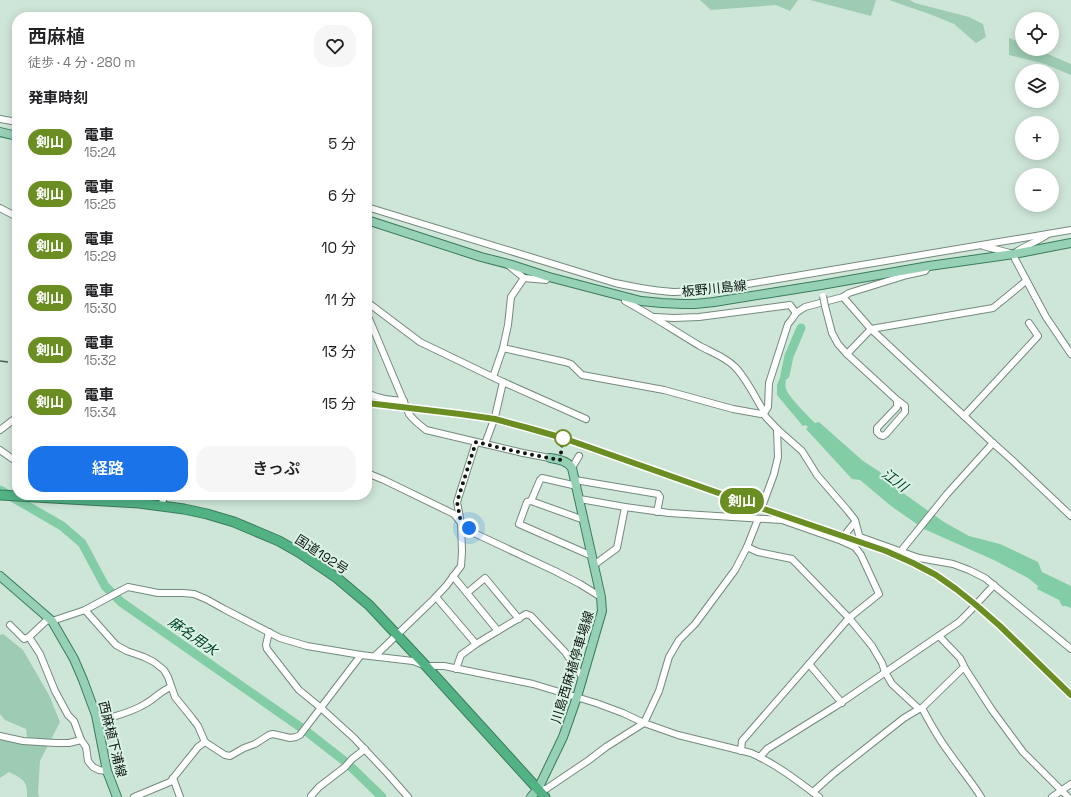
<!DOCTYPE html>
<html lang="ja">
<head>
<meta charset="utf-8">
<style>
  :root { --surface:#fff; --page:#f6f6f6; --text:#202124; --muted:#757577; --accent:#1a73e8 }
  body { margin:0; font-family:"Space Grotesk","Noto Sans JP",sans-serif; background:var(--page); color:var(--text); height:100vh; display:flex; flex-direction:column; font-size:15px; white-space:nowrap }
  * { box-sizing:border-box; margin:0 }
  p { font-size:13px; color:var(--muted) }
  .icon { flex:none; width:22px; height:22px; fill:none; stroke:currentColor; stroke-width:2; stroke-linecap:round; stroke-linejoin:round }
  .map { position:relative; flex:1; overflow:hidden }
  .sheet { position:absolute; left:12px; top:12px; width:360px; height:488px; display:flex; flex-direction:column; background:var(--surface); border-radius:16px; box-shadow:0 2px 10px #0003 }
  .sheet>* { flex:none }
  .badge { padding:0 8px; border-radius:13px; font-size:14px; line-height:26px }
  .tools { position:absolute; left:1015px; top:12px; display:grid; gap:8px }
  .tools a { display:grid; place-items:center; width:44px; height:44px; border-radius:50%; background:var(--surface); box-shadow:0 2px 10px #0003; font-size:20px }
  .you { position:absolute; width:20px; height:20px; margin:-10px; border:3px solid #fff; border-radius:50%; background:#1a73e8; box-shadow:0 0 0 6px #1a73e833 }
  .map>.badge { position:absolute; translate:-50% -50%; box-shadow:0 0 0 2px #fff }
  h2 { padding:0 16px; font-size:15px; line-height:36px }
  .round { display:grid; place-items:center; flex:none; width:42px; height:42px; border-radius:16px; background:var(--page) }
  .headline { display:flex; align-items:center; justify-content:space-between; height:68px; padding:0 16px }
  h1 { font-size:19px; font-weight:600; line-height:30px }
  .button { display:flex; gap:8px; margin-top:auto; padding:8px 16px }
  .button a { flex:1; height:46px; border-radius:16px; background:var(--accent); color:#fff; font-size:16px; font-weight:600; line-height:46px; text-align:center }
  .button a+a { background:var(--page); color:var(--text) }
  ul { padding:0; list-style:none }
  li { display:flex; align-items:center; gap:12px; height:52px; padding:0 16px }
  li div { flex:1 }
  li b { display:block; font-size:15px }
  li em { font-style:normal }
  li .badge { min-width:44px; font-weight:700; text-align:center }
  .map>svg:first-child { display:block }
</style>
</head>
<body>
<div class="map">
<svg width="1071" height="797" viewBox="0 0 1071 797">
  <rect width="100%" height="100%" fill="#cee6d8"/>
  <g fill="#9dccb2">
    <path d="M700,0H798L790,11L776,5L711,10Z"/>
    <path d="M810,0H876L871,16Z"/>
    <path d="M889,0H910L915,3L969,17L983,24L986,37L976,43L954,24L932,15Z"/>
    <path d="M1009,38L1022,43V49H1036L1071,64V75L1045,64L1009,55Z"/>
    <path d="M3,634L23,650L49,695L60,722L40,761L38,792L39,797H27C28,781 23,779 9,772L0,778V738L24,745L27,737L26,729L5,720L0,714V635Z"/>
  </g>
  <path fill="#82cda5" d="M786,363L790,364C788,372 784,381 786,389C788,396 809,417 815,423L819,422L863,461L880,472L889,483L920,505L944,522L969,536L1000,544L1038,562L1042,572L1071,586V608L1066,606H1062L1059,600L1037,589L1038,586L1028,578L996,561L924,529L891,506L860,480L852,479L806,429L808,427L806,425L803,426L802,425L777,395V385Z"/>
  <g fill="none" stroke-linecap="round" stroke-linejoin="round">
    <g stroke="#82cda5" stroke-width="9">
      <path d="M785,375L789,356L801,328"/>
      <path d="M0,490L62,526L82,543L105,586L121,602L306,731L347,763L382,797"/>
    </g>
    <g stroke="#748a7d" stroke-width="8">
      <g id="minor">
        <path d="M0,119L17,122"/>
        <path d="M367,207L615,283C634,287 654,291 674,292C688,292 703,291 718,289L1071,230"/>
        <path d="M0,208L17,217"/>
        <path d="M983,246L1010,253"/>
        <path d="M1015,253C1025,245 1038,242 1048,234"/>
        <path d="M1014,254L1015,259L1046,317L1071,354"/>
        <path d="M507,264L524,278"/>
        <path d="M843,297L871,329L993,443L1012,460L1071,516"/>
        <path d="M625,298V301C651,315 675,331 700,346C711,352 725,357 734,366C745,376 755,397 763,410L765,416L777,429L802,451L817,475L848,511L855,520L859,535L860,537L919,558L953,564L969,570L985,578L1071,649"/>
        <path d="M367,302L420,342L503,382L586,419"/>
        <path d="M825,306L832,333L838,344L847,354L897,400L905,406V412L886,434L883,436L880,435L877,432V428L897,407V400"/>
        <path d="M367,314L409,414C414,421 420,425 426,430L523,453L550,458"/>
        <path d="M655,317L674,318L699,317L790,305L796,313"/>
        <path d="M503,348L565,362L571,364L582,375L664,390L733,409L761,414L764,413"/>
        <path d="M847,354L871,329L993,308L1026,281"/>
        <path d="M493,377L503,348L508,325L511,297L524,278L546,280L549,277"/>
        <path d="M367,393C379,399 391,400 404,401"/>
        <path d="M764,413L768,407L769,383L788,324L792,319L796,313L805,307L843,297L849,293L907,275L925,271L929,266"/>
        <path d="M964,416L1038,336L1029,323"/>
        <path d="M0,430L17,417"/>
        <path d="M485,444L495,417L503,382"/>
        <path d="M0,450L17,462"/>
        <path d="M572,468L579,456"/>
        <path d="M367,473L384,480L454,514L461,523L476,534L555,571L580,584L601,597"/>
        <path d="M575,480L658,494L660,497L657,512"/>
        <path d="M580,499L625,507L669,513L782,520L842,541L855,547L861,555L879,594L849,618L742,741L741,751"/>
        <path d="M531,501L540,480L542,478L577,486"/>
        <path d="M763,504L774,474L778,457L777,429"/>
        <path d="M161,505L165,495"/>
        <path d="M584,520L531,501L527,502L519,524L592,556"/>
        <path d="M842,541L847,532L855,522"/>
        <path d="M747,547L758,552L792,559L849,618L872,646L882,663L885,672L892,684L919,709"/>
        <path d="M901,551L947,494L993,443"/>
        <path d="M594,565L617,548L625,507"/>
        <path d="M453,576L498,631"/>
        <path d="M467,593L485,578L519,619"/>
        <path d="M436,597L476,644"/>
        <path d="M85,610L116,645L127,651L144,657L154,662L164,670L168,677L175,697L192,718L198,726L205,742"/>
        <path d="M10,625L24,639L29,637L47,620L52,621L85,610L122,590L128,587L158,593H183L194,594L206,599L224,609L280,638L307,646L361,655L413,661L426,666H444L533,684L596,703L623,713L644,723L678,735L751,753C776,764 798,781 819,797"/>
        <path d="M269,632L266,645L267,649L299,690L321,708L354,738L387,773L408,797"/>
        <path d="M939,636L960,658L966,670L992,710L1023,752L1068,797"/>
        <path d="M29,637L40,654L55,691L68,715L74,721L81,740L86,747L88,761L93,767L99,770L107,771"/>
        <path d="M375,656L432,601L446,586L461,566L462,552L461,523L457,502L476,442"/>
        <path d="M809,664L842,703"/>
        <path d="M456,669L461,655L476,644L526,614L531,616L565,652L583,678"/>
        <path d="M922,708C930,723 938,738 948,751C959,767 971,781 981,797"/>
        <path d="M98,722C113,716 131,713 145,704C155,699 160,691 171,687"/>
        <path d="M0,736L23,741L55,743H69L81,740"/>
        <path d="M760,757L767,749L836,706L959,622L969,612L994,585"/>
        <path d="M173,778L180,797"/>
        <path d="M538,789H546L589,760L606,747L644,723L659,691L669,657L679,640L695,624L735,570L747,547L758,519"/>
        <path d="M813,792L833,774L904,718L919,709L922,708L964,667"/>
        <path d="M134,797L170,782L198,747L205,742L225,755L230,756L244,748L255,744L269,735L273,734L290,738L296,737L300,735L361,655"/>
        <path d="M311,797V796L319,787L345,767L352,759L365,749"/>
        <path d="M1052,797L1071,784"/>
      </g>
    </g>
    <g stroke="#3a7b5c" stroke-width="10">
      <g id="major">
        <path d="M0,132L17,136"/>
        <path d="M367,220L481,257L512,265L549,277L641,301L662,303L683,304H695L714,302L821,285L929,266L1014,254L1071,243"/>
        <path d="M0,576L52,621L74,659L83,680L96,715L107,771L117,797"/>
        <path d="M531,797L538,789L563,737L577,697L602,611L601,597L572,468C568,461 558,459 550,458"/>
      </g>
    </g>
    <g stroke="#3a7b5c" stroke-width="11">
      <path id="highway" d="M0,495L139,503L184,509L207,514L234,522L279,541L300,553L337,578L369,605L426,666L545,797"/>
    </g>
    <use href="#minor" stroke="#fff" stroke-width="6"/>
    <use href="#major" stroke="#97d1b5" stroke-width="8"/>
    <use href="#highway" stroke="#52b284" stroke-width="9"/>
    <g stroke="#4f5d55" stroke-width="1.5" stroke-dasharray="8 4" stroke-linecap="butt">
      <path d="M0,361L17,363"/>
      <path d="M367,403L460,414L495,419L528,428L563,438L761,508L886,551L913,563L936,575L956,589L976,605L1000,626L1071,695"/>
    </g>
    <g stroke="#748a7d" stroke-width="8" stroke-linecap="butt">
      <path id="minor-bridge" d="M823,296L825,306"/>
    </g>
    <use href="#minor-bridge" stroke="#fff" stroke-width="6"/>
  </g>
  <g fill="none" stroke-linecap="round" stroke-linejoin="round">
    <g stroke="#fff" stroke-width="9">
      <path id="line" d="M367,403L460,414L495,419L528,428L563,438L761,508L886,551L913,563L936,575L956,589L976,605L1000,626L1071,695"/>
    </g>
    <use href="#line" stroke="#6b8e23" stroke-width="6"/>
    <path stroke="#0d1611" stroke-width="4" stroke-dasharray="0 7.2" d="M469,528L461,523L457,502L476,442L523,453L560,460L563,438"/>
  </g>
  <circle fill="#fff" stroke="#6b8e23" stroke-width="2" cx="563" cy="438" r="8"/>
  <g text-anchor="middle" stroke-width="4" stroke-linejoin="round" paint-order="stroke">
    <g font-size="13" fill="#0d1611" stroke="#dbf3e5">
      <text transform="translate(714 288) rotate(-6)" y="5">板野川島線</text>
      <text transform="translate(322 554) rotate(33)" y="5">国道192号</text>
      <text transform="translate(572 667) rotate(-73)" y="5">川島西麻植停車場線</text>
      <text transform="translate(113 739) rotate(76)" y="5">西麻植下浦線</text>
    </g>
    <g font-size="14" font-style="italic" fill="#004027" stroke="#dbf3e5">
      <text transform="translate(895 480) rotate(37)" y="5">江川</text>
      <text transform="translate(193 636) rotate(35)" y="5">麻名用水</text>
    </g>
  </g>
</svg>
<div class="tools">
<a><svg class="icon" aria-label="locate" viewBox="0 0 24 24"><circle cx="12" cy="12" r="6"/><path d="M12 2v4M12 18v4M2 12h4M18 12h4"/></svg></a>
<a><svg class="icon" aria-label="layers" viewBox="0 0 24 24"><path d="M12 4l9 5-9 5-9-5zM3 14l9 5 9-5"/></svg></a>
<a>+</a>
<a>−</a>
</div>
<div class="you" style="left:469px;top:528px"></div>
<b class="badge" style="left:742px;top:501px;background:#6b8e23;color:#fff">剣山</b>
<section class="sheet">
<div class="headline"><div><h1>西麻植</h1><p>徒歩 · 4 分 · 280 m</p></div><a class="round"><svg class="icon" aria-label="heart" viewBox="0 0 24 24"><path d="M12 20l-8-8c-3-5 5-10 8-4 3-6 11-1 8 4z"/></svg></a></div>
<h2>発車時刻</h2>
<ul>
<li><span class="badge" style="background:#6b8e23;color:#fff">剣山</span><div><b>電車</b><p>15:24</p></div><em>5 分</em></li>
<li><span class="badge" style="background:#6b8e23;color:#fff">剣山</span><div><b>電車</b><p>15:25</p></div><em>6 分</em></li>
<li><span class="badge" style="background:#6b8e23;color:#fff">剣山</span><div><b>電車</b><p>15:29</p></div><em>10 分</em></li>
<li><span class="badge" style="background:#6b8e23;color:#fff">剣山</span><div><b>電車</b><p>15:30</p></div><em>11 分</em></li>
<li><span class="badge" style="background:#6b8e23;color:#fff">剣山</span><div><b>電車</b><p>15:32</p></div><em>13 分</em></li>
<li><span class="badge" style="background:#6b8e23;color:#fff">剣山</span><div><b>電車</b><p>15:34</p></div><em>15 分</em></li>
</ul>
<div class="button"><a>経路</a><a>きっぷ</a></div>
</section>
</div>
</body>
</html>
